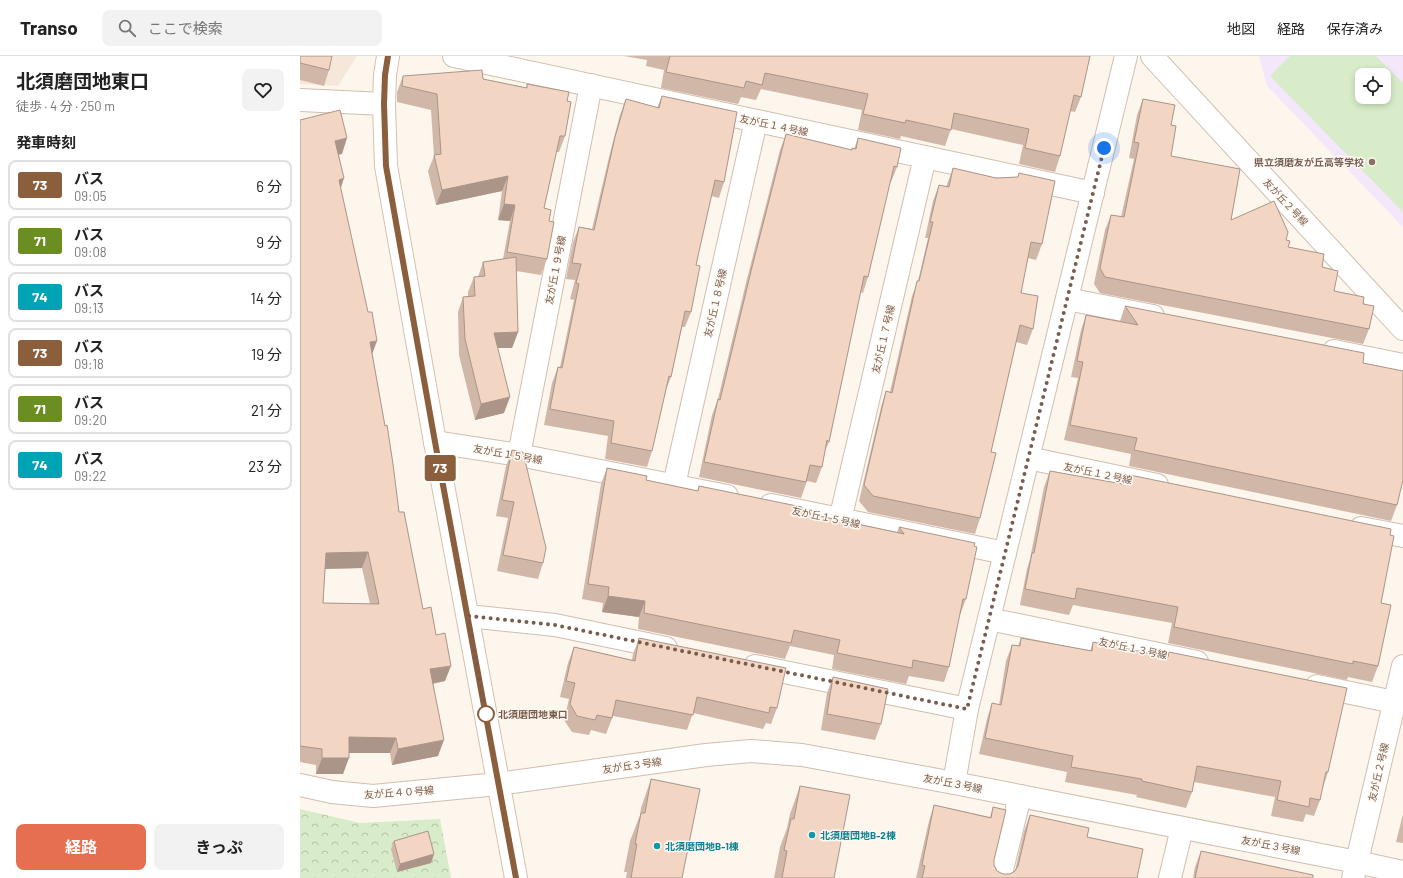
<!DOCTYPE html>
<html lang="ja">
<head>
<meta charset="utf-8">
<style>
  :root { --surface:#fff; --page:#f2f2f2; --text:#222; --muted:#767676; --line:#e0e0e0; --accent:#e76f51 }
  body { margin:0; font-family:Barlow,"Noto Sans JP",sans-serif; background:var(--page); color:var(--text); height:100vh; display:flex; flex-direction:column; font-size:15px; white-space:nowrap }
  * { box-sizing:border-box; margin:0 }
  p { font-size:13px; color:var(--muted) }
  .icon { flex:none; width:22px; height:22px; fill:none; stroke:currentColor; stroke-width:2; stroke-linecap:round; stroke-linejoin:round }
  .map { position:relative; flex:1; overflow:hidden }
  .sheet { display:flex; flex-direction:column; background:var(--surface); width:300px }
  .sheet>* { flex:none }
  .badge { padding:0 8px; border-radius:3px; font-size:14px; line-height:26px }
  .controls { position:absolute; left:1055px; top:12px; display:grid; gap:8px }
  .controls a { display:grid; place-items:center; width:36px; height:36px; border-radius:8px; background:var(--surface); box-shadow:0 2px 6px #0003; font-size:20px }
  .you { position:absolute; width:20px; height:20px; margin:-10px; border:3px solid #fff; border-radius:50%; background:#1a73e8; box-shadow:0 0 0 6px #1a73e833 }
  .map>.badge { position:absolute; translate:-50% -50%; box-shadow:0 0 0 2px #fff }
  h2 { padding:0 16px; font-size:15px; line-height:36px }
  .round { display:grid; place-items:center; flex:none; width:42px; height:42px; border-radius:8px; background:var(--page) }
  .summary { display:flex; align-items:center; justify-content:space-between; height:68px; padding:0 16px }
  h1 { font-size:19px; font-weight:700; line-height:30px }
  .cta { display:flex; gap:8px; margin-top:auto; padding:8px 16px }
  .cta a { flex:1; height:46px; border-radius:8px; background:var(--accent); color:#fff; font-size:16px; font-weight:700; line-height:46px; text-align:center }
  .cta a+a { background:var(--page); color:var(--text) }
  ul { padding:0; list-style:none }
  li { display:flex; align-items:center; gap:12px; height:50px; margin:0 8px 6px; padding:0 8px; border:2px solid var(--line); border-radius:8px }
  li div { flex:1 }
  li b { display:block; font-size:15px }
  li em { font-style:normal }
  li .badge { min-width:44px; font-weight:700; text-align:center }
  header { display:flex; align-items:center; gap:24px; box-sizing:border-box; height:56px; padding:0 20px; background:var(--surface); border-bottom:1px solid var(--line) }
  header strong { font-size:19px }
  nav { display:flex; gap:22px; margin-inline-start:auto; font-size:14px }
  .search { width:280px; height:36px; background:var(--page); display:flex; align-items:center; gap:10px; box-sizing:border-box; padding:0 14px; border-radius:8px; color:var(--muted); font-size:15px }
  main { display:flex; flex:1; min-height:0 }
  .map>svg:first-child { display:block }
</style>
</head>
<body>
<header>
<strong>Transo</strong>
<div class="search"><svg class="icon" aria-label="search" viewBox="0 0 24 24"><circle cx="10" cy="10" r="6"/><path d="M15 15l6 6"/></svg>ここで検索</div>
<nav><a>地図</a><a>経路</a><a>保存済み</a></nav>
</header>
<main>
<section class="sheet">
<div class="summary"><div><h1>北須磨団地東口</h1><p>徒歩 · 4 分 · 250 m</p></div><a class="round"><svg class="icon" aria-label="heart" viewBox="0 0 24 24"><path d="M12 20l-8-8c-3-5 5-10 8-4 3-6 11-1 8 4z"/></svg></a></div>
<h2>発車時刻</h2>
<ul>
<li><span class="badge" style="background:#8b5e3c;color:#fff">73</span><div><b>バス</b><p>09:05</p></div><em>6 分</em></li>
<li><span class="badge" style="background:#6b8e23;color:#fff">71</span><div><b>バス</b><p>09:08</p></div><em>9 分</em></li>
<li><span class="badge" style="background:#00a3b4;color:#fff">74</span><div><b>バス</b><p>09:13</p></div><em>14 分</em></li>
<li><span class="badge" style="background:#8b5e3c;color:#fff">73</span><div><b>バス</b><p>09:18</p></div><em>19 分</em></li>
<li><span class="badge" style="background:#6b8e23;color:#fff">71</span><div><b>バス</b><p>09:20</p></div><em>21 分</em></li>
<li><span class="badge" style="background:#00a3b4;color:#fff">74</span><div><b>バス</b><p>09:22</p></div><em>23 分</em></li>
</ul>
<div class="cta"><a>経路</a><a>きっぷ</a></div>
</section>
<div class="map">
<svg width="1103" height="822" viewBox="0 0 1103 822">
  <defs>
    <pattern id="park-crowns" width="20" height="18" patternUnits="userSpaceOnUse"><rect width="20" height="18" fill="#d8ecc9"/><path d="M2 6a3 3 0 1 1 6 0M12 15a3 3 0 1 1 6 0" fill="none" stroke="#b4c2a5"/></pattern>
  </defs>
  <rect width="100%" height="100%" fill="#fdf6ec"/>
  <path fill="#f5e8da" d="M0,0H57L38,30L0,28Z"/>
  <path fill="#f3e8fa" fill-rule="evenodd" d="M959,0H1103V171L967,30ZM1062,19H1084V41H1062Z"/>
  <path fill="url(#park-crowns)" d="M0,753L60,767L140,763L151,822H0Z"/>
  <path fill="#d8ecc9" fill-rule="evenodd" d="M990,0H1076L1103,27V156L970,20ZM1062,19H1084V41H1062Z"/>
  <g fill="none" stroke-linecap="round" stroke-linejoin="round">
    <g stroke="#d1beb0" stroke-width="24">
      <g id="street">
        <path d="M154,0L793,137"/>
        <path d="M852,0L1103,273"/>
        <path d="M0,44L84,48"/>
        <path d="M767,243L853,260"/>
        <path d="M1034,295L1103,309"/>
        <path d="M135,386L219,399L427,440"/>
        <path d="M219,399L291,29"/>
        <path d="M728,402L857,429"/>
        <path d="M374,429L456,65"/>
        <path d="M471,449L705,497"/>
        <path d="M540,464L625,101"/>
        <path d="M1061,472L1103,480"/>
        <path d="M168,560L255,569L366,592"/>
        <path d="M689,563L897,606"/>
        <path d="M455,610L667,653"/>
        <path d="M1017,630L1094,646"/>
        <path d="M654,727L667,653L826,0"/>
        <path d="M0,729L32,736L73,740L198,728L406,699L451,695L502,699L654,727L1057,806L1103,816"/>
        <path d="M700,822L720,740"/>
        <path d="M870,822L882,772"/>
        <path d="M1053,822L1103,610"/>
      </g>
    </g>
    <g stroke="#d6c0b0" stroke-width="24">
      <path id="secondary" d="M88,0L85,19L84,48L86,110L135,386L216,822"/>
    </g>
    <use href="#street" stroke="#fff" stroke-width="22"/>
    <use href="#secondary" stroke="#fff" stroke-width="22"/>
  </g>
  <g fill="#d1b7a8" fill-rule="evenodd">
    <path d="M0,0L29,14L24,30L0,24Z"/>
    <path d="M324,0H790L781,41L775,56L770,55L760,100L755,116L719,108L723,89L651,73L645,90L601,80L600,83L558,74L562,54L461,33L456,44L441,41L438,48L361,32L364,14L346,10L347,4Z"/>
    <path d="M103,20L183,23L226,32L227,28L267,45L265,80L259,96H256L244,152L249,165L247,203L241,219L216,215L218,276L212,292H198L204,357L175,364L159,299L158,256L163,241L168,240V236L174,221H178L183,206L203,203L210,165L198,164L202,135L136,149L128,115L134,100L131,54L97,46V36Z"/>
    <path d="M362,40L424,126L419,142L411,140L396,209L391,256L385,271H382L371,321L365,336L352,395L347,411L305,403L308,380L244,369L252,327L258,311H260L274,244L270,243L275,224L266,223L273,186L279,171L292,173L310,97L320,59L326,43L357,52Z"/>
    <path d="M843,43L871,69V100L931,164L986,184L988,191L1022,211L1034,235L1063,248L1069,273L1063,288L800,237L794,228L805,174L811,159L821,161L834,103L829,102L837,59Z"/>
    <path d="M0,64L42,98H39L41,133L72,298L99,456L123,553L145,625L133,628L138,700L92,709L90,697H49L43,718H16V709L0,706ZM62,512L70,548L23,547L25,513Z"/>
    <path d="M486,78L551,94L554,93L558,82L597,111L591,126H590L568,221L563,237L560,236L529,386L525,395L522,411L516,427L507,425L501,442L399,421L412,359L418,343L446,227L480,94Z"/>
    <path d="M653,112L696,122L718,121L719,117L742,188L736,204L728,202L721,237L733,273L727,289L716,286L691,396L680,462L675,478L568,456L559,445L581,351L586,335L590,336L612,240L618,225L628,182H625L633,145L639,129L646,131Z"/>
    <path d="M825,250L1063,307L1097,449L1091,465L829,410L831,398L764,384L778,322L771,321L781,274L786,259L820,265Z"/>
    <path d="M212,394L243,507L238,523L197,515L208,462L196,460L206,410Z"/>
    <path d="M307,412L346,424L397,435L399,430L501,456L597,476L599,471L666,543L660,559H659L649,611L644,626L609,620L606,628L532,613L534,599L490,590L485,603L338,573L339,561L302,556L303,547L282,543L301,428Z"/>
    <path d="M750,415L826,429L830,419L1090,479L1081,547L1078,610L1072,626L1048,621L1047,624L868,587L872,567L773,549L769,559L720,549L727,513L730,503L744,431Z"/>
    <path d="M339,582L477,652L471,668L466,667L463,673L393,657L387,674L313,660L306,678L291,674L289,679L272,676L264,664L269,643L260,641L268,607L274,591L332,604L333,598Z"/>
    <path d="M721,582L790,595L793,586L867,601L869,596L1028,716L1023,731L1020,744L1014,760L1006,758L1003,766L971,760L975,741L894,726L892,736L886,752L836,741L837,739L765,726L767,716L679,698L687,663L692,647L699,649L706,605L712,589L718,590Z"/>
    <path d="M533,621L581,668L575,684L521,674L527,637Z"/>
    <path d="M351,723L382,822H326L327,816H324L330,785L340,759L341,752Z"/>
    <path d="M500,730L534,822H474L480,791L487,772L490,758Z"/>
    <path d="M634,749L690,761L693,751L694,809L697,815L703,818H710L715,815L724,775L730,759L787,781L837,822H616L629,765Z"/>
    <path d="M1103,758V787L1096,786Z"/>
    <path d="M94,785L134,798L131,807L97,816L91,793Z"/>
    <path d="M901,795L1013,822H893L895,811Z"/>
  </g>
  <g fill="#aa9588">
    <path d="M47,82L42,98L30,101L35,85Z"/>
    <path d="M208,120L202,135L136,149L142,134Z"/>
    <path d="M44,122L39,138V124Z"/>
    <path d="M204,148L215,149L210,165L198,164Z"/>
    <path d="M218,276L212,292H188L194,277Z"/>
    <path d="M77,285L71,301L70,286Z"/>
    <path d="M210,341L204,357L175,364L181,348Z"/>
    <path d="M68,496L62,512L20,513L26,497Z"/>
    <path d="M308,540L345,545L339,561L302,556Z"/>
    <path d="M151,610L145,625L124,629L130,613Z"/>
    <path d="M49,681L96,682L90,697H43Z"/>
    <path d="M144,684L138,700L92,709L98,693Z"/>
    <path d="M22,702H49L43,718H16Z"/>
    <path d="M134,798L131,807L97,816L100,808Z"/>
  </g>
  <g fill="#f3d5c3" stroke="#aa9588" fill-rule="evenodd">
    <path d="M0,0H32L29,14L0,7Z"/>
    <path d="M370,0H790L781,41L774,39L760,100L725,92L729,73L654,57L651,74L606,64L605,67L563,58L568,38L465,17L462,29L446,25L444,32L366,16Z"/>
    <path d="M182,14L183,23L227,32V28L269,36L267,45L271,46L265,80H260L244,152L251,154L249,165L254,166L247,203L207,196L215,149L204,148L208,120L142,134L134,99L141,98L137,38L102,30L103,20Z"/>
    <path d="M362,40L437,56L424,126L415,124L396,209L400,210L391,256L385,255L371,321L369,320L352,395L311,387L314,365L250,353L258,311L262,312L279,228L276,227L281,208L272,207L279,171L294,174L315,81L326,43L359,52Z"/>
    <path d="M843,43L875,49L871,69L876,70L871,100L940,113L931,164L974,145L988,176L986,184L990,185L988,191L1024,198L1022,211L1038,215L1034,235L1064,241L1063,248L1074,250L1069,273L805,221L800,212L811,159L824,161L839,87L834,86Z"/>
    <path d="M40,54L47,82L35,85L44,122L39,124L68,256H72L77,285L70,286L85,370L87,369L93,408L99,456H104L123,553L131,551L136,579L145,577L151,610L130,613L144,684L98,693L96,682L49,681V702H22V693L0,690V64ZM68,496L79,548L23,547L26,497Z"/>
    <path d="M486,78L552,94V92L556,93L558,82L601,92L597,111L594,110L568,221L564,220L529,386L527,384L522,411L510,409L506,426L404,406L418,343L420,344L452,211Z"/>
    <path d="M653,112L696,122L718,121L719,117L755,125L742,188L731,186L721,237L738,240L733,273L720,269L691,396L696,397L680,462L573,440L564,429L586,335L592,337L617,225H619L633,166H630L639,129L649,131Z"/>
    <path d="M216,201L218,276L194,277L210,341L181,348L165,283L163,241L175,240L174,221L185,220L183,206Z"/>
    <path d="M825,250L1064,297L1063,307L1103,315V424L1097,449L834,394L837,382L770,369L783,306L777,305L786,259L838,269Z"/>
    <path d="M212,394L223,396L246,492L243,507L203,499L214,446L202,444Z"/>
    <path d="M307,412L347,420L346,424L398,435L399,430L502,451L501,456L604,478L599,471L675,487L674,490L677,491L666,543H663L649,611L613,604L612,612L537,597L540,584L494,574L491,587L344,557L345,545L308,540L309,531L288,528Z"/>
    <path d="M750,415L828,429L830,419L1091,473L1090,479L1094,480L1081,547L1091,549L1078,610L1053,605V608L874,571L878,551L777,532L775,543L725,533L732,497H734Z"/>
    <path d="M339,582L486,612L477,652L470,651L469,657L397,641L393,659L316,644L312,662L297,659L295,664L277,660L270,648L275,627L266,625L274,591L335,605Z"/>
    <path d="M721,582L792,595L793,586L868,601L869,596L1047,632L1028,716H1026L1020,744L1010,742L1009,751L977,744L981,725L897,710L892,736L842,725V723L771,711L773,700L685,682L692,647L701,649L712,589L720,590Z"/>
    <path d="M533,621L588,633L581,668L527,658Z"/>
    <path d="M351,723L400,733L382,822H331L337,788H335L341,757H345Z"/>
    <path d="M500,730L550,739L534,822H482L487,795L484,794L491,763H494Z"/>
    <path d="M634,749L691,762L693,751L706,754L694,804V809L697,815L703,818H710L715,815L718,810L730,759L789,772L787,781L843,793L837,822H622L625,810L622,809Z"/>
    <path d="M128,775L134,798L100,808L94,785Z"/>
    <path d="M901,795L1013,819V822H895Z"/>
  </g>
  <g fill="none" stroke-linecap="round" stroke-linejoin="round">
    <g stroke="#fff" stroke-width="9">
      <path id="line" d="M88,0L85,19L84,48L86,110L135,386L216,822"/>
    </g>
    <use href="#line" stroke="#8b5e3c" stroke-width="6"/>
    <path stroke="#7a5c4d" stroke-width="4" stroke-dasharray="0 7.2" d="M186,658L168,560L255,569L667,653L804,92"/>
  </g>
  <circle fill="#8d6e63" stroke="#fffaf3" stroke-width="1.5" cx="1072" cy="106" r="4"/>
  <circle fill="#fff" stroke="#8b5e3c" stroke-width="2" cx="186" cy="658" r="8"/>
  <g fill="#0f9aa8" stroke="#fffaf3" stroke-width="1.5">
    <circle cx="512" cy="779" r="4"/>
    <circle cx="357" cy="790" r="4"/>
  </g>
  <g text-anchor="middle" stroke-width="3" stroke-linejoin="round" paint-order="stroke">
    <g font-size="10" fill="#7a5c4d" stroke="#fffaf3">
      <text transform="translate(474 69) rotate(12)" y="4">友が丘１４号線</text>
      <text transform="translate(986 146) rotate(47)" y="4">友が丘２号線</text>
      <text transform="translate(255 214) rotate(-79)" y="4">友が丘１９号線</text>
      <text transform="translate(415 247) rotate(-77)" y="4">友が丘１８号線</text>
      <text transform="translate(583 283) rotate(-77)" y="4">友が丘１７号線</text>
      <text transform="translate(208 398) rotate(10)" y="4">友が丘１５号線</text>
      <text transform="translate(798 417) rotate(12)" y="4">友が丘１２号線</text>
      <text transform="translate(526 461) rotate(12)" y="4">友が丘１５号線</text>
      <text transform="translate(833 592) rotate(12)" y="4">友が丘１３号線</text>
      <text transform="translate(332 709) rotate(-8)" y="4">友が丘３号線</text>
      <text transform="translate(1078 716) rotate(-77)" y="4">友が丘２号線</text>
      <text transform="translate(653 727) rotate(11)" y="4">友が丘３号線</text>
      <text transform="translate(99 736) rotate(-4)" y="4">友が丘４０号線</text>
      <text transform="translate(971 789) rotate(11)" y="4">友が丘３号線</text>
    </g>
    <g font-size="10" font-weight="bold" fill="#785e54" stroke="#fffaf3" text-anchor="end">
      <text x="1064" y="110">県立須磨友が丘高等学校</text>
    </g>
    <g font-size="10" font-weight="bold" fill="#7a5c4d" stroke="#fffaf3" text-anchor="start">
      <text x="198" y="662">北須磨団地東口</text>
    </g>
    <g font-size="10" font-weight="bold" fill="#0d838f" stroke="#fffaf3" text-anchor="start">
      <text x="520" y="783">北須磨団地B-2棟</text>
      <text x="365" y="794">北須磨団地B-1棟</text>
    </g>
  </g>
</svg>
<div class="controls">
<a><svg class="icon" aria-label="locate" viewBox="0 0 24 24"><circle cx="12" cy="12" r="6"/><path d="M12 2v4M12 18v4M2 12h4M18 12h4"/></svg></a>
</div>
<div class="you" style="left:804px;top:92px"></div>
<b class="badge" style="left:140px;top:412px;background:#8b5e3c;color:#fff">73</b>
</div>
</main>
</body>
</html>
